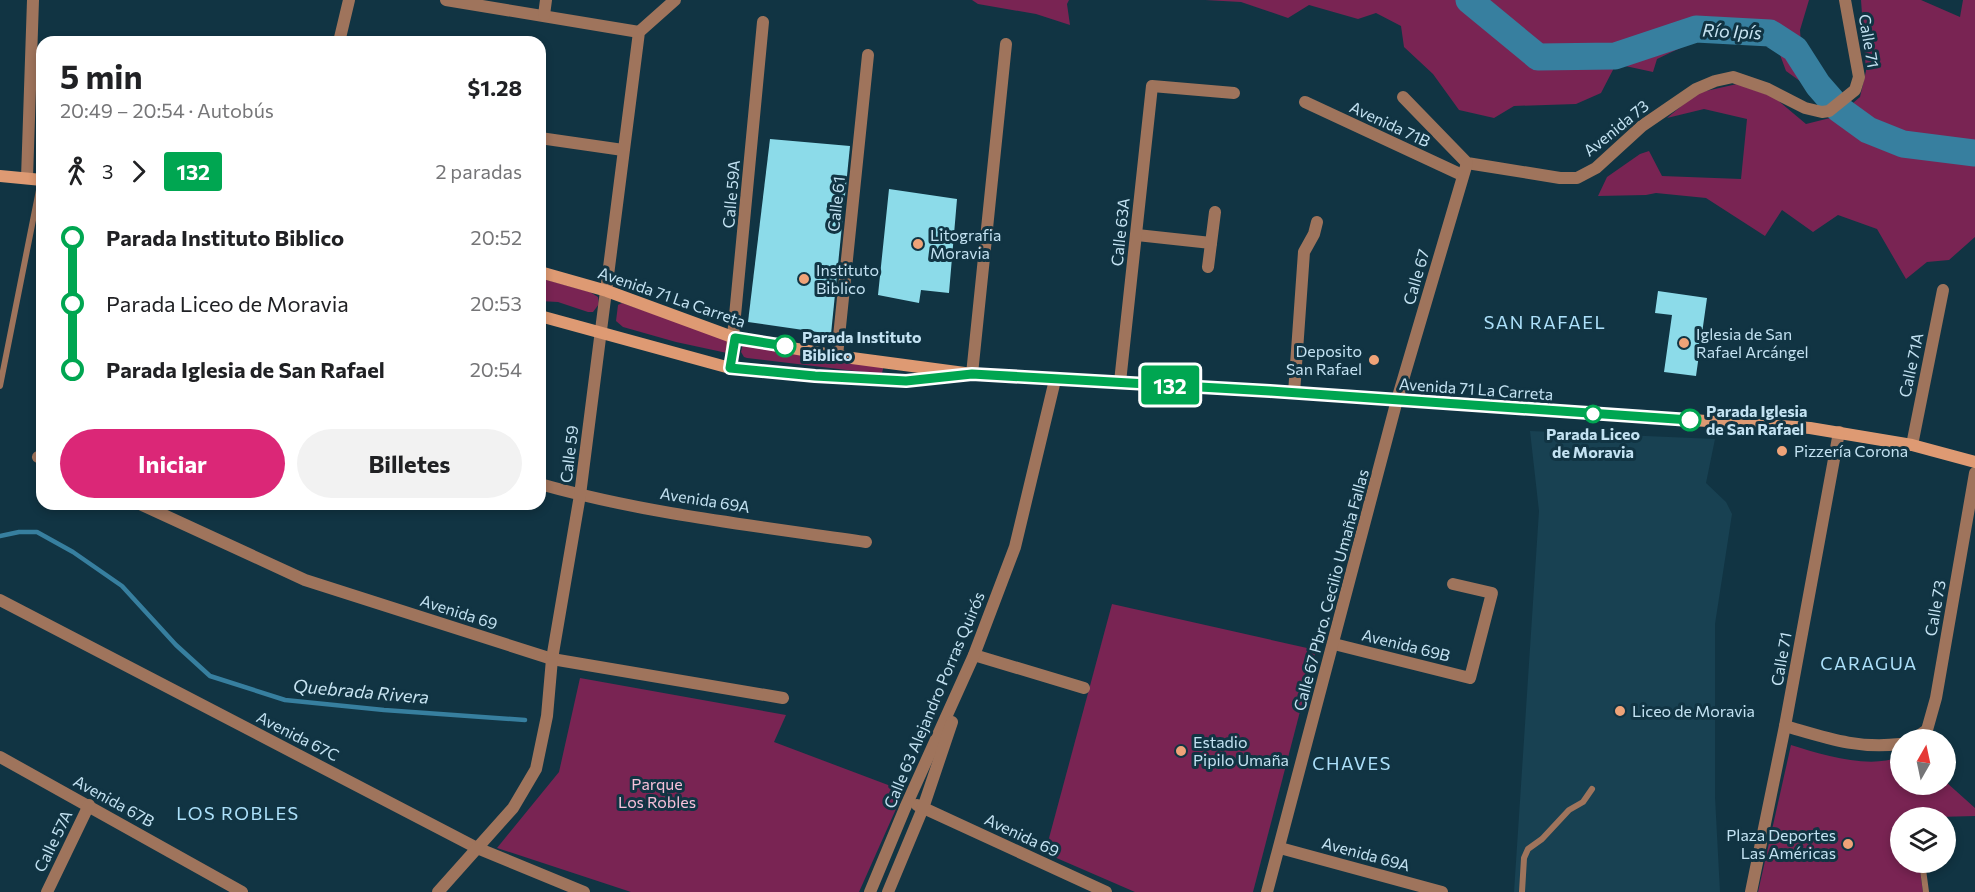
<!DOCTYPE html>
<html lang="es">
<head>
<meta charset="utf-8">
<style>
  :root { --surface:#fff; --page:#f2f2f2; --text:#202124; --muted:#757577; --accent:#db2777 }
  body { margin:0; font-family:Commissioner,sans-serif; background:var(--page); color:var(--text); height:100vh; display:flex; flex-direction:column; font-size:22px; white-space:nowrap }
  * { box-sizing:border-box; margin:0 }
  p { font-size:20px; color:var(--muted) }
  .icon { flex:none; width:33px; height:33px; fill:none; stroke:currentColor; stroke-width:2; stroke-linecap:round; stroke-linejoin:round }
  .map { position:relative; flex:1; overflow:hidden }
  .drawer { position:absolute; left:36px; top:36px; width:510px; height:474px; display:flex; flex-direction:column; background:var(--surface); border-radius:18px; box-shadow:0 3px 9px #0003 }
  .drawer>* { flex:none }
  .badge { padding:0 12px; border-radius:4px; font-size:21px; line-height:39px }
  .needle { width:39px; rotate:9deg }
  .tools { position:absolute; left:1890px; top:729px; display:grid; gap:12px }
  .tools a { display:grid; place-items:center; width:66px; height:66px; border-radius:50%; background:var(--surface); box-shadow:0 3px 9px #0003; font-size:30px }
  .map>.badge { position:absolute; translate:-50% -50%; box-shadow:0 0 0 3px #fff }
  .legs { display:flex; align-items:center; gap:9px; height:66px; padding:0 24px; font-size:20px }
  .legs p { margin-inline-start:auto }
  .overview { display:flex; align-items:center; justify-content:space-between; height:102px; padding:0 24px }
  h1 { font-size:33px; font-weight:700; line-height:45px }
  .primary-button { display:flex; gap:12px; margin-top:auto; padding:12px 24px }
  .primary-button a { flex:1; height:69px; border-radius:36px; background:var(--accent); color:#fff; font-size:24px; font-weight:700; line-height:69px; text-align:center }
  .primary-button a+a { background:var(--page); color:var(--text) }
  ul { padding:0 24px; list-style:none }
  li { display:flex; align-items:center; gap:21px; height:66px; font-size:22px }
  li i { display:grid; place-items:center; width:9px; height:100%; margin:0 8px; background:currentColor }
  li i::after { content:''; width:15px; height:15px; margin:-8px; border:4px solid; border-radius:50%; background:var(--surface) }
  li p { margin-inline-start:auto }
  li:first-child i { background:linear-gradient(#0000 50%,currentColor 0) }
  li:last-child i { background:linear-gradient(currentColor 50%,#0000 0) }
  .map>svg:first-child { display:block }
</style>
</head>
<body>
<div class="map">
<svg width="1975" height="892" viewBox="0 0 1975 892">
  <rect width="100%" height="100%" fill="#113443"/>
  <path fill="#184152" d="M1530,431L1715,439L1706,483L1726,502L1732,514L1715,624V797L1720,892H1514L1539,511Z"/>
  <g fill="#792453">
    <path d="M972,0H1069L1067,4L1070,25L1036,14L978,4Z"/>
    <path d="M1205,0H1809L1800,30L1804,84L1786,71L1775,41L1731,24L1657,59L1653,72L1616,64L1601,93L1576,104L1514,106L1494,118L1459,110L1433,74L1404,47L1401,26L1376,13L1358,19L1309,5L1288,18L1241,2Z"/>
    <path d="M1861,0H1921L1960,17L1963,0H1975V237L1949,260L1927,262L1906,279L1877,229L1838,215L1813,232L1782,210L1765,236L1706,198L1656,193L1646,195L1598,196L1607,177L1640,154L1649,151L1662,176L1741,179L1747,119L1704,109L1667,118L1697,93L1737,84L1774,97L1806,124L1838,116L1860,97L1866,71Z"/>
    <path d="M540,278L590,292L598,297L599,304L593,312H588L558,302L540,301Z"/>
    <path d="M622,303L732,341L727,353L676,342L623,327L616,321L618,305Z"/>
    <path d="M743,344L884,365L882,373L880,374L747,358L744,357L741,352Z"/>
    <path d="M1112,604L1316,650L1253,892H1135L1045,853Z"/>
    <path d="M580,678L786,715L774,742L904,791L859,892H631L497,848L559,772Z"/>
    <path d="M1791,745C1823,755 1868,769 1900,757V784H1946V782L1975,808V816L1900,818V862L1919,863L1923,892H1758Z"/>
  </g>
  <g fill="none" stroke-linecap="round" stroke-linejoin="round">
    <path stroke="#377f9f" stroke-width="4.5" d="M0,536L19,532H37L73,552L122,586L176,645L210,676L285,700L384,710L525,720"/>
    <path stroke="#377f9f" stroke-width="27" d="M1469,0L1538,57L1615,56L1696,29L1770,33L1795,49L1818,85L1839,109L1868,130L1903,144L1975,153"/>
  </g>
  <g fill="#8cdbe9">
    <path d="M770,139L850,146L831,334L748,322Z"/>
    <path d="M889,189L957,199L949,293L921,290L919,303L878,295Z"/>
    <path d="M1658,291L1707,298L1696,376L1664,372L1672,315L1655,313Z"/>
  </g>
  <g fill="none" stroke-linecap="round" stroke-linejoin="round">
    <g stroke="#9f745c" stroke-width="6">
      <path d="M0,386L41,180"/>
      <path d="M1922,862L1926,892"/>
      <path d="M1522,892L1524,858L1528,849L1542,839L1569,810L1583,802L1592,789"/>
    </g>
    <g stroke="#9f745c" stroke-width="12">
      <path d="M446,0L639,32"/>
      <path d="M544,15L546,0"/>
      <path d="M339,42L349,0"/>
      <path d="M1403,97L1467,163L1560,178H1577L1596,168L1642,126L1696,89L1715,81L1733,77L1768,89L1805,108L1822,112L1829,111L1855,90L1859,77L1845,0"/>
      <path d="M1305,102L1462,175"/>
      <path d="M540,138L623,150"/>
      <path d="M27,178L33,0"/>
      <path d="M1137,235L1211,243"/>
      <path d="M1208,267L1215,212"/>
      <path d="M837,356L868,55"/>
      <path d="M730,368L763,22"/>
      <path d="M972,374L1006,44"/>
      <path d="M1120,382L1152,86L1234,93"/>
      <path d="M1294,393L1304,252L1314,234L1317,222"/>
      <path d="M1912,445L1943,290"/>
      <path d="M38,457L42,459"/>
      <path d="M540,484C646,514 757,526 866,542"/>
      <path d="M140,504L305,580L552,659L783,698"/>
      <path d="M0,600L477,848L584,892"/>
      <path d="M1334,644L1470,678L1492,593L1453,584"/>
      <path d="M974,655L1084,688"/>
      <path d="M1785,726C1827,738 1856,749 1900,744"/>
      <path d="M1913,740L1927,730L1936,698L1975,473"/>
      <path d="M0,757L242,892"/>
      <path d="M917,805L1106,892"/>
      <path d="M1280,848L1442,892"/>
      <path d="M47,892L89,805"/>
      <path d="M438,892L513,808L536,769L547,716L552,659L580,495L639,32L675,0"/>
      <path d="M870,892L905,808L974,655L1015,547L1055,380"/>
      <path d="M888,892L923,808L952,722"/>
      <path d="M1267,892L1397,400L1467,163"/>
      <path d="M1751,892L1785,726L1839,432"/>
    </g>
    <g stroke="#de9a73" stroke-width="12">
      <path d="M0,176L42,180"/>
      <path d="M540,272L607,291L735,338L837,356L972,374L1270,391L1810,428L1912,445L1975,462"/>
      <path d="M540,316L730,368L815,376L906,381L953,376"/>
    </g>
  </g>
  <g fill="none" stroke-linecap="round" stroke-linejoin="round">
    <g stroke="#fff" stroke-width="14">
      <path id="line-1" d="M785,346L735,338L730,368L815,376L906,381L972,374L1270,391L1690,420"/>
    </g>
    <use href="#line-1" stroke="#00a651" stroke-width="9"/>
  </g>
  <g fill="#efa378" stroke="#113443" stroke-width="2">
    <circle cx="918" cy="244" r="6"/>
    <circle cx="804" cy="279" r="6"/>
    <circle cx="1684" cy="343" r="6"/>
    <circle cx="1374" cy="360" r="6"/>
    <circle cx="1782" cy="451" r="6"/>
    <circle cx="1620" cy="711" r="6"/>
    <circle cx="1181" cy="751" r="6"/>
    <circle cx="1848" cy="844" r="6"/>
  </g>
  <g fill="#fff" stroke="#00a651" stroke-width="3">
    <circle cx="785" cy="346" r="10"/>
    <circle cx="1593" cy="414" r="8"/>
    <circle cx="1690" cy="420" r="10"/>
  </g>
  <g text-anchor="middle" stroke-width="6" stroke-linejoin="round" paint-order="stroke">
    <g font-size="16" fill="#c3e2f2" stroke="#113443">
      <text transform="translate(1869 41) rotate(80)" y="6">Calle 71</text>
      <text transform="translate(1390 124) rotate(25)" y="6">Avenida 71B</text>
      <text transform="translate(1616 128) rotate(-39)" y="6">Avenida 73</text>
      <text transform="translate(731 194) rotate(-85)" y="6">Calle 59A</text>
      <text transform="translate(836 204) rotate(-84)" y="6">Calle 61</text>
      <text transform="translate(1120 232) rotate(-84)" y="6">Calle 63A</text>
      <text transform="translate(1416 277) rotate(-74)" y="6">Calle 67</text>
      <text transform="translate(672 297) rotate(19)" y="6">Avenida 71 La Carreta</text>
      <text transform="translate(1911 365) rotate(-78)" y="6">Calle 71A</text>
      <text transform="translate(1476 389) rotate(4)" y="6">Avenida 71 La Carreta</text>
      <text transform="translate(569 454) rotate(-83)" y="6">Calle 59</text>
      <text transform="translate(705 500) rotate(9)" y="6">Avenida 69A</text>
      <text transform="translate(1331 590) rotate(-75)" y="6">Calle 67 Pbro. Cecilio Umaña Fallas</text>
      <text transform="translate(1935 608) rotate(-80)" y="6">Calle 73</text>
      <text transform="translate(459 612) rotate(18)" y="6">Avenida 69</text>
      <text transform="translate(1406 645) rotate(14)" y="6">Avenida 69B</text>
      <text transform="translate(1781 659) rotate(-80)" y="6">Calle 71</text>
      <text transform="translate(934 700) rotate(-67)" y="6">Calle 63 Alejandro Porras Quirós</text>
      <text transform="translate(298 736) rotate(27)" y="6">Avenida 67C</text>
      <text transform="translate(114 801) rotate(29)" y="6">Avenida 67B</text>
      <text transform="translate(1022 835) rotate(25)" y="6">Avenida 69</text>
      <text transform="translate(53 841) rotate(-64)" y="6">Calle 57A</text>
      <text transform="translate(1366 854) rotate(15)" y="6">Avenida 69A</text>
    </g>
    <g font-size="16" fill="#c3e2f2" stroke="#113443" text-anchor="start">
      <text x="930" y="241">Litografia<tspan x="930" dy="18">Moravia</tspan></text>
      <text x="816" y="276">Instituto<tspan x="816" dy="18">Biblico</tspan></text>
      <text x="1696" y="340">Iglesia de San<tspan x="1696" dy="18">Rafael Arcángel</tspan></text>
      <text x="1362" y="357" text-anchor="end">Deposito<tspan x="1362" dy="18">San Rafael</tspan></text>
      <text x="1794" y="457">Pizzería Corona</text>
      <text x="1632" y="717">Liceo de Moravia</text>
      <text x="1193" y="748">Estadio<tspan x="1193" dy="18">Pipilo Umaña</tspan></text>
      <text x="1836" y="841" text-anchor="end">Plaza Deportes<tspan x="1836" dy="18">Las Américas</tspan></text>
    </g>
    <g font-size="16" font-weight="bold" fill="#c3e2f2" stroke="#113443" text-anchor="start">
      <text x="802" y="343">Parada Instituto<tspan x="802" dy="18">Biblico</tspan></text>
      <text x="1706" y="417">Parada Iglesia<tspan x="1706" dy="18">de San Rafael</tspan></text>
      <text x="1593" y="440" text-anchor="middle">Parada Liceo<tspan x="1593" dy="18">de Moravia</tspan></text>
    </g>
    <g font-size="16" fill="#f7c0d9" stroke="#113443">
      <text x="657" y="790">Parque<tspan x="657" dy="18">Los Robles</tspan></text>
    </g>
    <g font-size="18" font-style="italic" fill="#c8e4f2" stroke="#113443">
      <text transform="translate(1732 32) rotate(3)" y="6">Río Ipís</text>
      <text transform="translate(361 692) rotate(5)" y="6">Quebrada Rivera</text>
    </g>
    <g font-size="18" letter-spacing="1.5" fill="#ade1fb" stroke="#113443">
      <text x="1545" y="329">SAN RAFAEL</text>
      <text x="1869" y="670">CARAGUA</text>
      <text x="1352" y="770">CHAVES</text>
      <text x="238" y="820">LOS ROBLES</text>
    </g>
  </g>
</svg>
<div class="tools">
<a><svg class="needle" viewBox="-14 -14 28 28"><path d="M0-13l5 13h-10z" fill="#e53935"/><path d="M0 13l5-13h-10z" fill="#757577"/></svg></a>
<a><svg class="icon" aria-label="layers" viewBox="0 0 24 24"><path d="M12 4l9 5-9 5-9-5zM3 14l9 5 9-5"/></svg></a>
</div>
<b class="badge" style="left:1170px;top:385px;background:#00a651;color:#fff">132</b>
<section class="drawer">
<div class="overview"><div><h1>5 min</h1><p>20:49 – 20:54 · Autobús</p></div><b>$1.28</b></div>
<div class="legs"><svg class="icon" aria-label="walk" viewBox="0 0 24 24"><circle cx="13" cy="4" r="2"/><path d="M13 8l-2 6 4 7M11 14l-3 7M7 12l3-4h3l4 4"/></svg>3<svg class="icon" aria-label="forward" viewBox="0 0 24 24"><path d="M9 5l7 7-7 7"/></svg><b class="badge" style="background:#00a651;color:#fff">132</b><p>2 paradas</p></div>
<ul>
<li><i style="color:#00a651"></i><b>Parada Instituto Biblico</b><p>20:52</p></li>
<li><i style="color:#00a651"></i><span>Parada Liceo de Moravia</span><p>20:53</p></li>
<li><i style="color:#00a651"></i><b>Parada Iglesia de San Rafael</b><p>20:54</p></li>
</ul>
<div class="primary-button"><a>Iniciar</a><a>Billetes</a></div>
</section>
</div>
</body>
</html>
